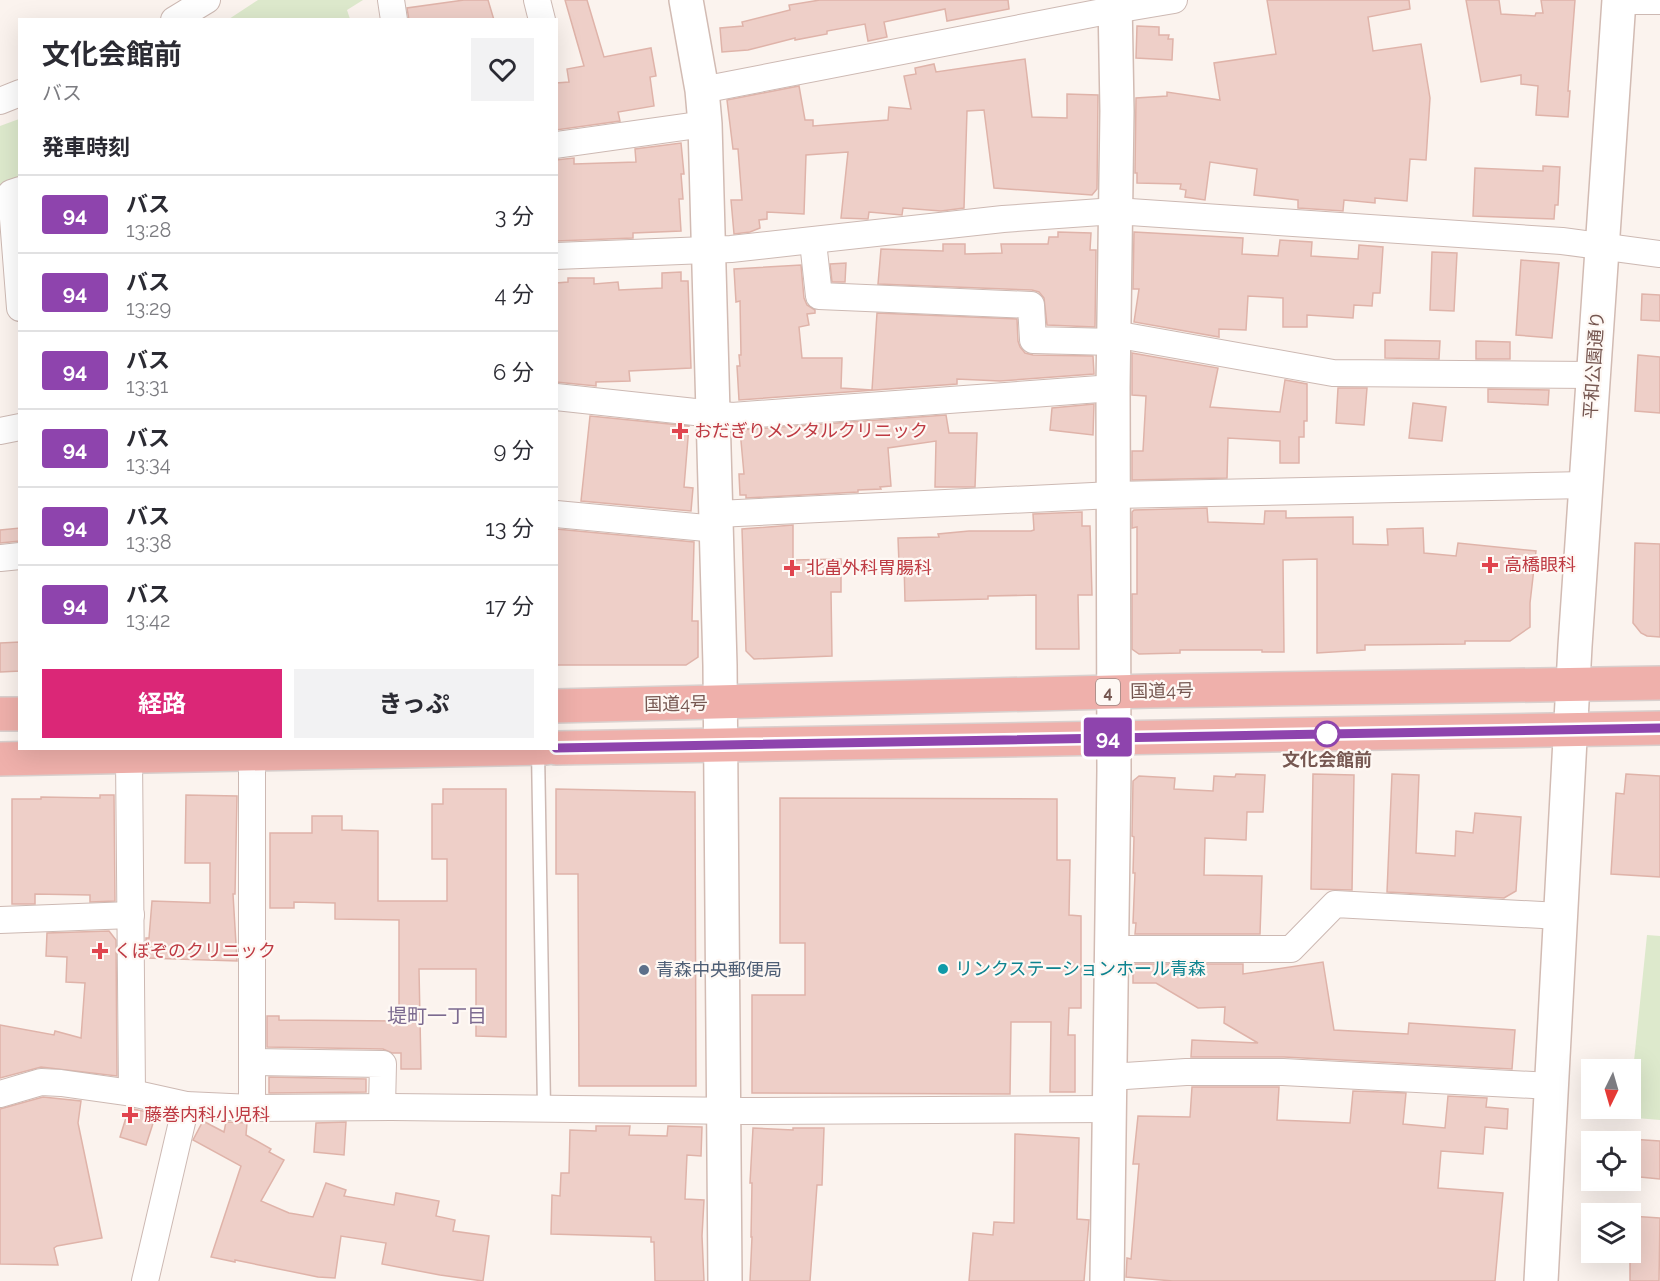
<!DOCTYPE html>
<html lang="ja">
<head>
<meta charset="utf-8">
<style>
  :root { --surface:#fff; --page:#f2f2f3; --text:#2b2b33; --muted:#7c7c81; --line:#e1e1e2; --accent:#db2777 }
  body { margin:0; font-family:Raleway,"Noto Sans JP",sans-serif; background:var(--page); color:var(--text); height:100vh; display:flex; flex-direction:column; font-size:22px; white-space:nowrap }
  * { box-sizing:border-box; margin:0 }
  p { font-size:20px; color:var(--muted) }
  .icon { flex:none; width:33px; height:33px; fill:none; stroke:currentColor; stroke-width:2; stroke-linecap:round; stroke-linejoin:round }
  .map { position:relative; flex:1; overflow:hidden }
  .panel { position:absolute; left:18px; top:18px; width:540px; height:732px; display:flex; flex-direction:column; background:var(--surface); border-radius:0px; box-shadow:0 6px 24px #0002 }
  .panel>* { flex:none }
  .badge { padding:0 12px; border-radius:4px; font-size:21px; line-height:39px }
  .needle { width:39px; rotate:185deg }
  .tools { position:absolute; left:1581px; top:1059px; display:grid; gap:12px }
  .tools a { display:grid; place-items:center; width:60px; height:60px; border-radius:0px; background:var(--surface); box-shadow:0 6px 24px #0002; font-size:30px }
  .map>.badge { position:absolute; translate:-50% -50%; box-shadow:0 0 0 3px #fff }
  h2 { padding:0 24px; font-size:22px; line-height:54px }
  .round { display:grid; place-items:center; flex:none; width:63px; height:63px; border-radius:0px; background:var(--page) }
  .summary { display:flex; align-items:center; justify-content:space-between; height:102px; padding:0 24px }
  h1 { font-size:28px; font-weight:700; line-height:45px }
  .button { display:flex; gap:12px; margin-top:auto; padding:12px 24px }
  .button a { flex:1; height:69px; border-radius:0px; background:var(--accent); color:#fff; font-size:24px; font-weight:700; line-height:69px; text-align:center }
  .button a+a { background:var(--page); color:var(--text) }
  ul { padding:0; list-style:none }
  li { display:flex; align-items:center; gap:18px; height:78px; padding:0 24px; border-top:2px solid var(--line) }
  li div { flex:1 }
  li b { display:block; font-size:22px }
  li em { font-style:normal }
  li .badge { min-width:66px; font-weight:700; text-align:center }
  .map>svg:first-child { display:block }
</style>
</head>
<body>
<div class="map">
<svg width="1660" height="1281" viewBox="0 0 1660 1281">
  <rect width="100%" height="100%" fill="#fbf3ee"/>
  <g fill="#dde9cc">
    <path d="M258,0H363L347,10L350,19H229Z"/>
    <path d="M19,119V184L0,191V126Z"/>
    <path d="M1647,935L1660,936V1120L1624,1117L1617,1109L1630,1108V1070L1612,1069L1614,1060L1634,1061Z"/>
  </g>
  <g fill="#eecfc8" stroke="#dfb3a9" stroke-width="1.5">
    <path d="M464,0H488L494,20H409L407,8Z"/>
    <path d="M565,0H587L604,57L651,48L656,76L650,77L654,106L618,112L620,121L556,130V83L569,82L567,69L584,66Z"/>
    <path d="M820,0H1008L1009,9L947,21L945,9L884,22L887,37L868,41L865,24L827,31V34L795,40V38L748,50L722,52L720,28L743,26L742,22L790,10L789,5Z"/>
    <path d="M1267,0H1409L1410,9L1368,17L1373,51L1421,44L1430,98L1426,160L1410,159L1407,201L1375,198V203L1344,200L1343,211L1298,208V200L1254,195L1257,169L1210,162L1205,200L1185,197L1186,190L1180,189L1181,184L1137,183V173H1135L1136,98L1167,96V92L1220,100L1214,63L1276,54Z"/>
    <path d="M1466,0H1499L1501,14L1535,16L1536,13H1543L1541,0H1575L1568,91H1570L1568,117L1536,115L1538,86L1521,84V75L1481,82Z"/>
    <path d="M1137,26L1159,27V35H1169L1168,39H1173L1172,60L1136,58Z"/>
    <path d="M1025,59L1032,117L1067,118V94L1098,95L1097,189L1092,195L994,188L984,110L967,111L964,208L941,211L903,208L902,215L869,212L868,219L841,218L848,152L806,155L804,214L767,212V219L759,220L760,228L750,232L734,234L731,200H742L738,149H733L727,100L799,86L805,120H813V126L888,120L889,107L911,109L904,76L916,74L915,68L934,64L936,72Z"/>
    <path d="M681,143L684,174H681L683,199H679L681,231L633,233V238L556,241V160L574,158V164L636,162L635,149Z"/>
    <path d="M1543,166L1560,167L1558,205H1555L1554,219L1473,216L1475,168L1543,171Z"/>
    <path d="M1058,232L1091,233L1090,250H1096L1095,327L1047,325L1044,298L1039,292L1032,290L878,284L881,249L943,251V244H965V254L1002,253L1001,244H1048L1049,237H1058Z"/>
    <path d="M1134,232L1243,238L1242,254L1278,256L1280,240L1312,242L1311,256L1358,259L1359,245L1383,247L1380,293H1373L1372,306L1354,305L1353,318L1307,315V327H1283V298L1248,296L1246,330L1219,329V337L1134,322L1139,289H1133Z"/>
    <path d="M1432,252L1457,253L1454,311L1430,310Z"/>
    <path d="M1521,260L1559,263L1552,338L1516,335Z"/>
    <path d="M846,263L845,282H832L830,264Z"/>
    <path d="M801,265L804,298L807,305L815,310V313L807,314L809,325L799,327L802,358H842L841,388L872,390L877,313L1017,319L1018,341L1020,347L1025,353L1033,355L1093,356L1094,374L1000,381L957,379V384L739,400L737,366H740L739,355H741L740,301L736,302L734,269Z"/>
    <path d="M681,272V281H688L691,368L629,371L630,381L596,382V386L556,382V283L568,282V278H594V284L618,282L619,290L662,288V273Z"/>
    <path d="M1642,294L1660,295V321L1641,320Z"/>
    <path d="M1385,340L1440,341L1439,359L1385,358Z"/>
    <path d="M1476,341L1510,342V359H1476Z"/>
    <path d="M1132,353L1218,368L1210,407L1280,412L1285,380L1307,384V421H1304V437H1299V463H1280V441L1228,438L1227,478L1132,480V451H1143L1146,396L1132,395Z"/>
    <path d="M1638,355L1660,357V413L1635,411Z"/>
    <path d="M1338,388H1367L1364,425L1336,423Z"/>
    <path d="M1488,389L1549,390L1548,405L1488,402Z"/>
    <path d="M1413,403L1446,407L1442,441L1409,438Z"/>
    <path d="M1094,404L1093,435L1050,430L1052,408Z"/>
    <path d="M946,415L949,433H977L975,487H935L936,441L888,448L891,486L880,487L881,489L858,490V492L746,498V495H740L739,474H744L740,430Z"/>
    <path d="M590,416L689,426L684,487L693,488L691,511L581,501Z"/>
    <path d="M1207,508L1208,522L1264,524L1265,511H1286V518L1353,517V544L1388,545L1387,529L1423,528L1424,553L1456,556L1458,543L1536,551L1530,603V627L1510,641H1465V644L1365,645V650L1317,653V559L1283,560L1284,652H1262V650H1180V653L1139,654L1132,649V594H1137V527L1132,528V512L1134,510Z"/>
    <path d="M1082,512V526H1090L1092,595H1078L1079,649H1036V595L988,596V599L905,601L904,563L899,564L898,538L939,537L938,534L969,531H1031L1034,530L1033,514Z"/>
    <path d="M793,525V560L841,559V592H831L832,656L754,659L746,651L742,529Z"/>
    <path d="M20,528V541L0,543V530Z"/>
    <path d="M556,529L694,542L692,621H698V657L686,665H556Z"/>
    <path d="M1635,543L1660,544V637L1647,636L1641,633L1633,623Z"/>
    <path d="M20,642V671L0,672V643Z"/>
    <path d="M1236,774L1265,775L1263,812H1247L1246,840L1205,838L1204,875L1262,876L1260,934H1135L1136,923H1133L1135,873H1133L1134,837L1132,836L1133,781L1139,776L1175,778L1174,789L1213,791L1214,776L1235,777Z"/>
    <path d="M1313,774L1354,775L1352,890L1311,889Z"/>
    <path d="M1392,774L1419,775L1416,853L1455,856L1456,831L1473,833L1475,813L1521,817L1516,891L1504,898L1387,892Z"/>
    <path d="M1626,774L1660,776V877L1611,874L1616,793L1624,794Z"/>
    <path d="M443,789H506V1037L476,1036V969H419L421,1069H401V1053H392L383,1049L267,1047V1016H279V1020L399,1021V920L335,919V903L294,902V908H270V833H312V816H342V830L378,831V901H447V859H432V804H443Z"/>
    <path d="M556,789L695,792L696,1086H579L578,874H556Z"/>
    <path d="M100,795H114L115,901L90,902V895L35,894V904H12V799H41V797L100,798Z"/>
    <path d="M186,795L237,796L235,894H233L237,961L146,958V938H149L152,901L210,903V863H185Z"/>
    <path d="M780,798L1057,799V860H1070L1069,915L1081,916V1008H1069L1068,1035H1075V1092H1050L1051,1022H1011L1010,1094L752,1093V995H805V943H780Z"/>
    <path d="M109,931L116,940L117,1076L41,1067L0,1078V1025L54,1035L55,1031L81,1038L85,983L66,982L67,957L46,956L47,933Z"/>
    <path d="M1323,962L1334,1030L1408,1034L1409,1023L1515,1030L1512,1069L1284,1057H1191L1192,1040L1258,1043L1224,1023L1225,1007L1198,1008L1156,983H1133V965L1135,964H1243V974Z"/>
    <path d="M269,1077L366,1079V1092L269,1093Z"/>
    <path d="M1192,1087H1279L1277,1120L1350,1123L1353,1091L1406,1093L1403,1124L1445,1128L1448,1096L1487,1098L1486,1107L1508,1109L1507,1129L1485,1127L1483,1154L1441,1151L1438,1188L1503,1193L1495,1281H1173L1126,1277L1127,1258L1131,1259L1139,1164H1133L1138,1116L1190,1117Z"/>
    <path d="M43,1097L81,1101L78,1123L102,1238L57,1246L54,1248L58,1265L0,1264V1109Z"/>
    <path d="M129,1108L156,1114L146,1145L120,1137Z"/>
    <path d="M203,1121L224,1132L226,1122L247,1123L246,1135L271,1149L269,1152L284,1160L261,1201L289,1213L313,1217L326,1183L346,1190L344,1196L394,1205L396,1193L439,1201L436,1216L455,1220L453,1231L489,1236L483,1281L440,1275L382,1264L386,1243L341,1236L335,1278L318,1277L235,1260V1262L211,1257L241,1166L193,1140Z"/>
    <path d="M346,1122L344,1155L314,1152L316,1123Z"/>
    <path d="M596,1126H630L629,1135L667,1136L668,1126L702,1127L701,1156L687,1155L685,1199L704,1200L702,1236L704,1281H655L654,1242H651V1237L551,1234L552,1195L560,1196L561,1173H569L570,1130L596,1131Z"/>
    <path d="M753,1128L793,1130V1128H824L822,1185H817L810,1281H750L752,1237H751L752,1183H750Z"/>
    <path d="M1015,1134L1079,1138L1077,1219L1089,1220L1084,1281H969L973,1233L993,1235L994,1222L1014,1223Z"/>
    <path d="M1630,1139L1660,1141V1179L1630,1176Z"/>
    <path d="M1630,1216L1660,1218L1659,1281H1630Z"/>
  </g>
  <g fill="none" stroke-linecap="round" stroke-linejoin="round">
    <g stroke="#cdb9b3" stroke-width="15">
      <path id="lane" d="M538,750L544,1108"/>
    </g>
    <g stroke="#cdb9b3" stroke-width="28">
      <g id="street">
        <path d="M391,0L394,20"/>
        <path d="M537,0L542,20"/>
        <path d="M1619,1H1660"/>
        <path d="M174,20L207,0"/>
        <path d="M702,90L1097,13L1174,0"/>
        <path d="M0,101L20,93"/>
        <path d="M556,145L705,124"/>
        <path d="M20,190L11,193L20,308"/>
        <path d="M813,242L819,296L1031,305L1033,340L1114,342"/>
        <path d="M556,256L731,249L1003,219L1115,211L1562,241L1660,254"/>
        <path d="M1114,334L1333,373L1594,375"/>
        <path d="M556,397L732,416L1113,388"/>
        <path d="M0,431L20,427"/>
        <path d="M556,514L717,529"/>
        <path d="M717,514L1113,495L1586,485"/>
        <path d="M0,558L20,556"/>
        <path d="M129,757L132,1093"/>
        <path d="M0,920L131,915"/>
        <path d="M1111,949H1291L1335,904L1560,916"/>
        <path d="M252,1062L383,1064L382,1107"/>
        <path d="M1110,1077L1186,1072H1283L1551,1086"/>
        <path d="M0,1094L41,1082L61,1083L132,1093L186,1105L252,1108L391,1107L743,1111L1110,1109"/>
        <path d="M252,1108V754"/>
        <path d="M145,1281L186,1105"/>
      </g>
    </g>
    <g stroke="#d2bbb3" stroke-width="36">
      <g id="secondary">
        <path d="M686,0L702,90L705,124L720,665L725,1281"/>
        <path d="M1107,1281L1114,771L1113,388L1117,111L1115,0"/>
        <path d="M1541,1281L1575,646L1619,0"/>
      </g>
    </g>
    <g stroke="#d9d0ce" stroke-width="36">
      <g id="highway">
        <path d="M556,706L1150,691L1660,683"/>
        <path d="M0,714H20"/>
        <path d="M556,748L1660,728"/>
        <path d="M0,759L546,748"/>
      </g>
    </g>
    <use href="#lane" stroke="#fff" stroke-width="12"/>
    <use href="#street" stroke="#fff" stroke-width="26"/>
    <use href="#secondary" stroke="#fff" stroke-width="33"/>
    <use href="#highway" stroke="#efb0ab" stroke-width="33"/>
  </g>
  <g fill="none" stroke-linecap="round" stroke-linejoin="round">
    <g stroke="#fff" stroke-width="14">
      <path id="line" d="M556,748L1660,728"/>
    </g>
    <use href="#line" stroke="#8e44ad" stroke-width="9"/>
  </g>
  <g fill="#e0444e" stroke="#fef8f4" stroke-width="2">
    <path d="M677 422h6v6h6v6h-6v6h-6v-6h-6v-6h6z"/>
    <path d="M1487 556h6v6h6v6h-6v6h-6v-6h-6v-6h6z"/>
    <path d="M789 559h6v6h6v6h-6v6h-6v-6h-6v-6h6z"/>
    <path d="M97 942h6v6h6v6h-6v6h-6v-6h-6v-6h6z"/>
    <path d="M127 1106h6v6h6v6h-6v6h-6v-6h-6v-6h6z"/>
  </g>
  <circle fill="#fff" stroke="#8e44ad" stroke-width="3" cx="1327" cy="734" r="12"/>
  <circle fill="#0f9aa8" stroke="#fef8f4" stroke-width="2" cx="943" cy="969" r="6"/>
  <circle fill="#5c6f8a" stroke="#fef8f4" stroke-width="2" cx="644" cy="970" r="6"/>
  <g text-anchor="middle" stroke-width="4.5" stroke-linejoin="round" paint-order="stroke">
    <rect fill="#fef8f4" stroke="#9f8782" stroke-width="1.5" x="1096" y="679" width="24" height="26" rx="4.5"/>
    <g font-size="16" font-weight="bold" fill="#765751">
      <text x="1108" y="698">4</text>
    </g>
    <g font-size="18" fill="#765751" stroke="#fef8f4">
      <text transform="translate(1594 365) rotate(-86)" y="6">平和公園通り</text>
      <text transform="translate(1162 691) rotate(-1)" y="6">国道4号</text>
      <text transform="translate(676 704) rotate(-1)" y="6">国道4号</text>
    </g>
    <g font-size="18" fill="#be3a42" stroke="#fef8f4" text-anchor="start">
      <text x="694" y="437">おだぎりメンタルクリニック</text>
      <text x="1504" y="571">高橋眼科</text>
      <text x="806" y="574">北畠外科胃腸科</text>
      <text x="114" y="957">くぼぞのクリニック</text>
      <text x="144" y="1121">藤巻内科小児科</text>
    </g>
    <g font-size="18" font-weight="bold" fill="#765751" stroke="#fef8f4">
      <text x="1327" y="766">文化会館前</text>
    </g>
    <g font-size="18" fill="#0d838f" stroke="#fef8f4" text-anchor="start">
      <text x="955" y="975">リンクステーションホール青森</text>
    </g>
    <g font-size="18" fill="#4e5e75" stroke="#fef8f4" text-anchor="start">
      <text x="656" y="976">青森中央郵便局</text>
    </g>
    <g font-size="20" fill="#7c6a90" stroke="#fef8f4">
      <text x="437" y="1023">堤町一丁目</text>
    </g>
  </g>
</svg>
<div class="tools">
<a><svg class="needle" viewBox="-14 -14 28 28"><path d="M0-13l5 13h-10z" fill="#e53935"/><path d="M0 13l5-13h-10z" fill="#7c7c81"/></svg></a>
<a><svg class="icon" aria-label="locate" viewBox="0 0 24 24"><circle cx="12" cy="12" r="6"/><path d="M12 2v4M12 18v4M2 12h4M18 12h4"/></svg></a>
<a><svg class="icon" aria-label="layers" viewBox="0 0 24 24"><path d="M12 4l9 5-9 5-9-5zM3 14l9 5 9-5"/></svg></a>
</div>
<b class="badge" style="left:1108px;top:737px;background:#8e44ad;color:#fff">94</b>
<section class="panel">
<div class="summary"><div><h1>文化会館前</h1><p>バス</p></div><a class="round"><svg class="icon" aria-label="heart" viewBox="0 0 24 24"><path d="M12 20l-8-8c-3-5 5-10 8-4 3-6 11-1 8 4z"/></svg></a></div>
<h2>発車時刻</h2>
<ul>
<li><span class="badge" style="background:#8e44ad;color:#fff">94</span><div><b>バス</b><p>13:28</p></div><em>3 分</em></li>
<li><span class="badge" style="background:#8e44ad;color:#fff">94</span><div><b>バス</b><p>13:29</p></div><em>4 分</em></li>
<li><span class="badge" style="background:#8e44ad;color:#fff">94</span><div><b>バス</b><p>13:31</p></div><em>6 分</em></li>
<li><span class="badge" style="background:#8e44ad;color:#fff">94</span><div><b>バス</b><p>13:34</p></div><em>9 分</em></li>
<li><span class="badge" style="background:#8e44ad;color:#fff">94</span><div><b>バス</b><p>13:38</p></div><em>13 分</em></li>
<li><span class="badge" style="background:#8e44ad;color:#fff">94</span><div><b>バス</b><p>13:42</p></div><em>17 分</em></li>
</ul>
<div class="button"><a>経路</a><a>きっぷ</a></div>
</section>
</div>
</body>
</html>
